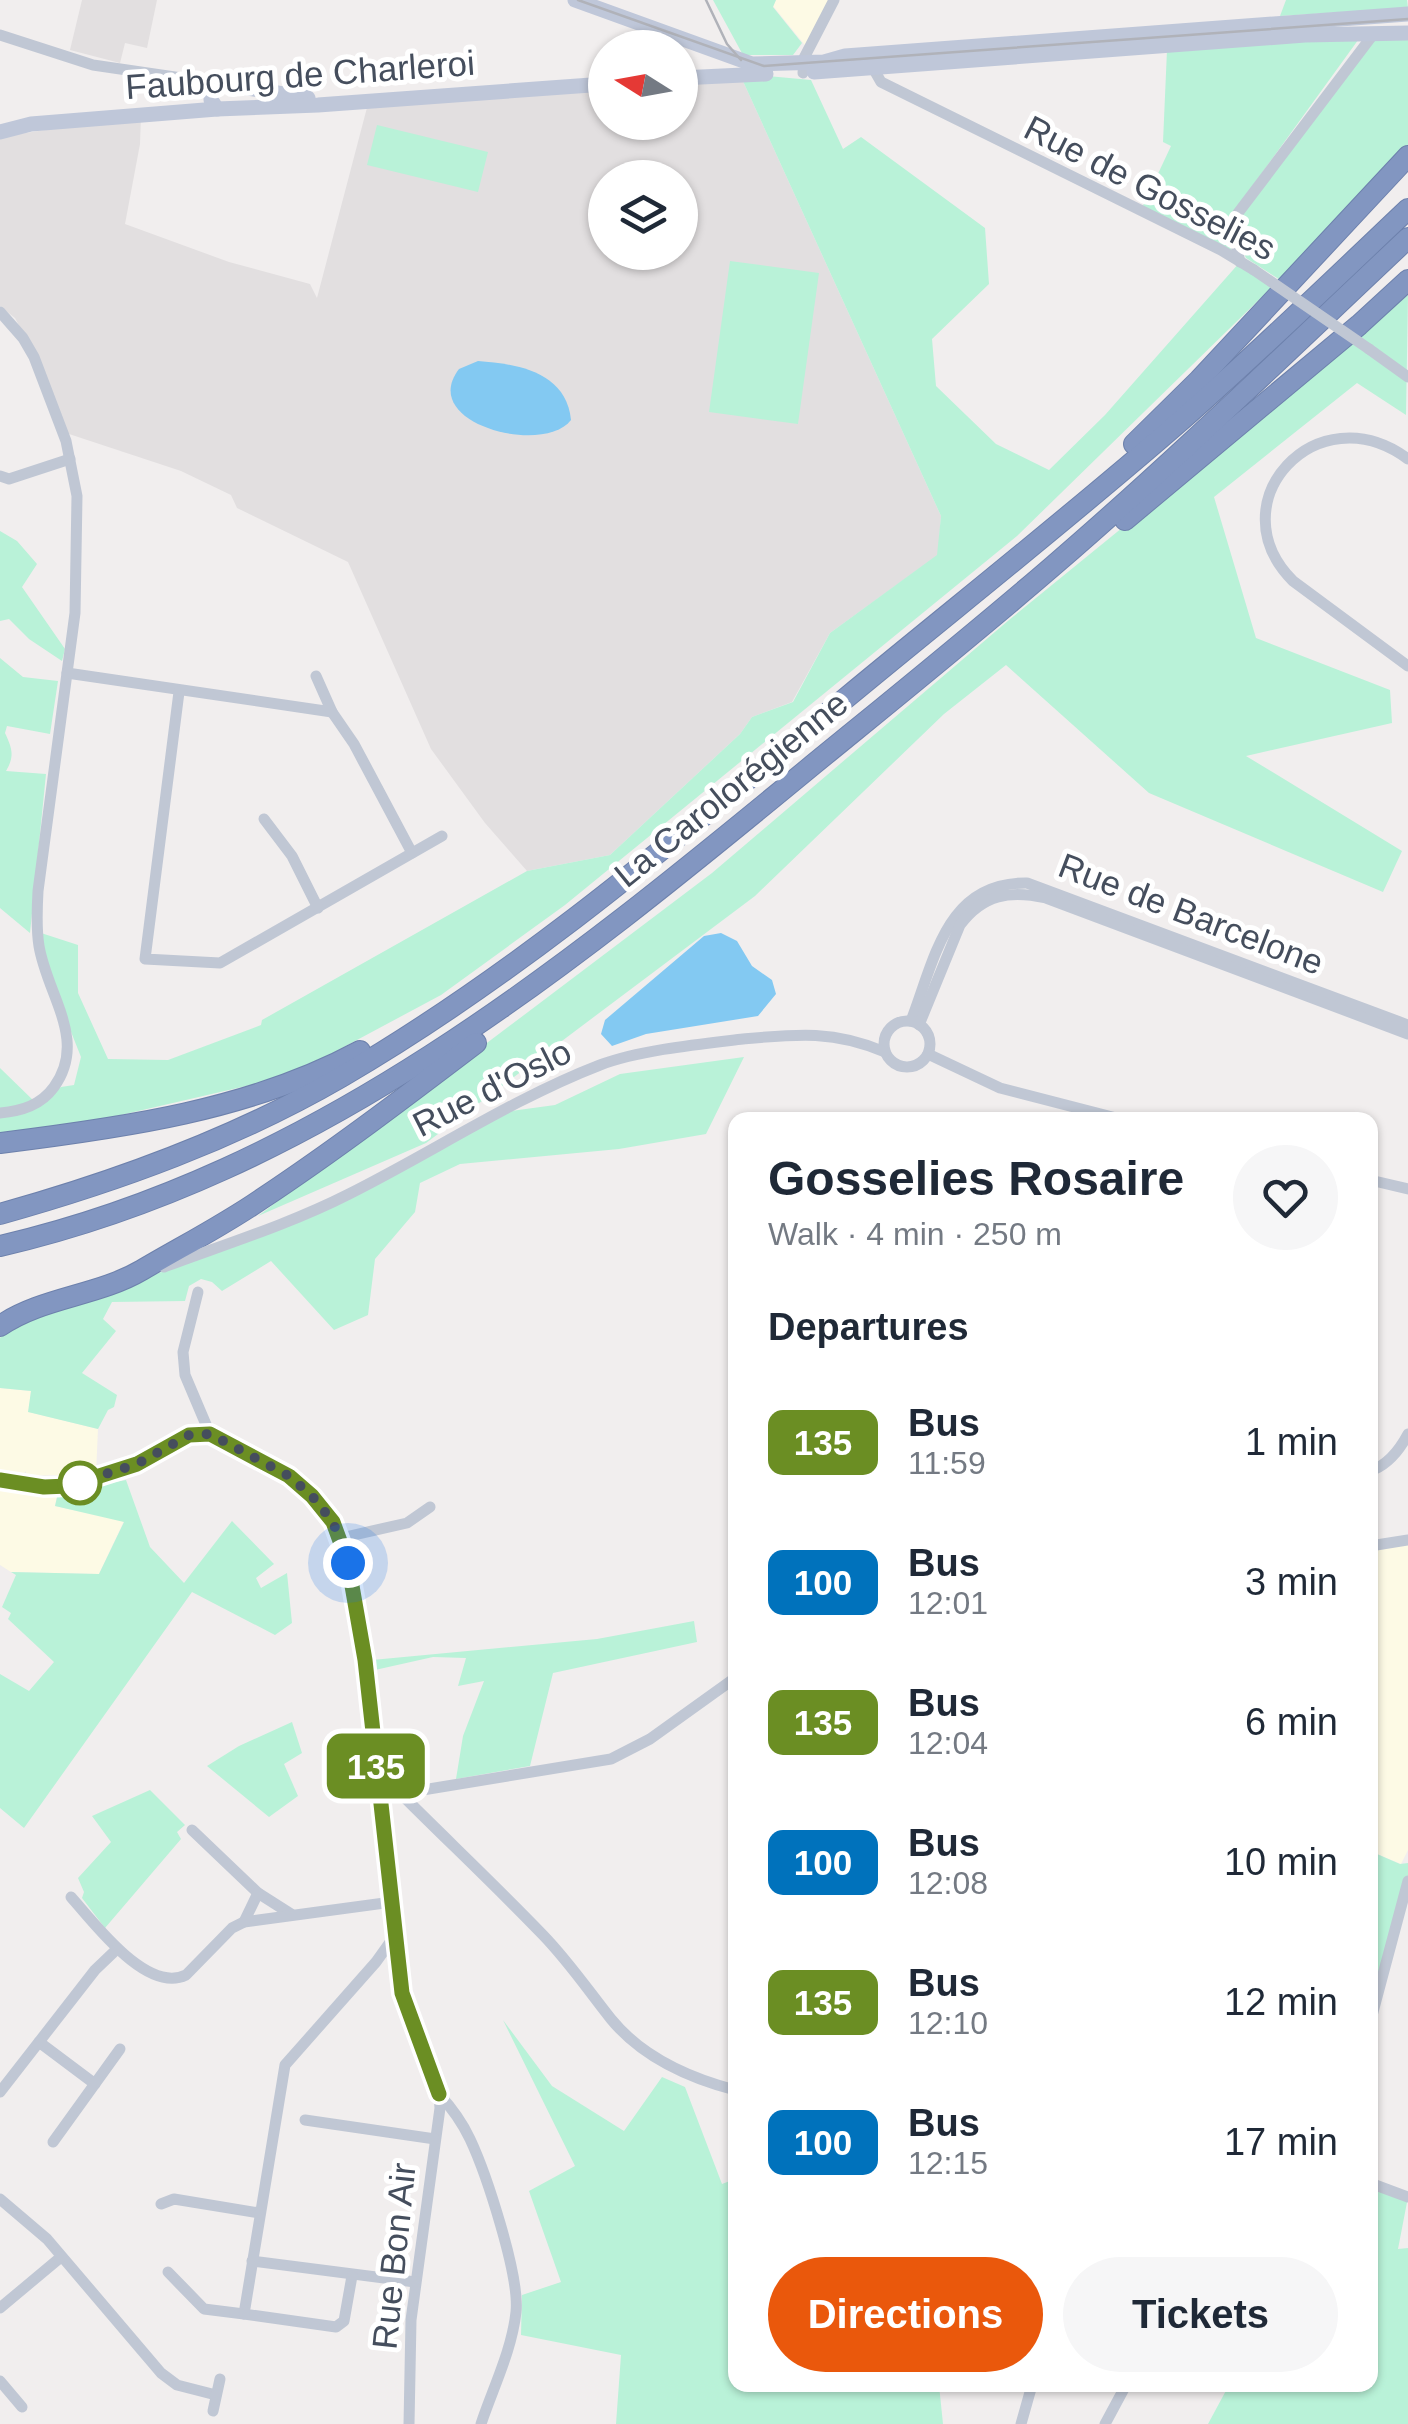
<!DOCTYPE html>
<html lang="en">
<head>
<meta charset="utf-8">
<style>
  :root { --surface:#fff; --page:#f6f6f7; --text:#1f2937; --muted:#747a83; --accent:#ea580c }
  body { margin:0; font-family:Arial,sans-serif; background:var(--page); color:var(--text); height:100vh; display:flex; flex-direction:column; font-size:38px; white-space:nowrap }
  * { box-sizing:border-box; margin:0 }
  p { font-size:32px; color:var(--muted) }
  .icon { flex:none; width:55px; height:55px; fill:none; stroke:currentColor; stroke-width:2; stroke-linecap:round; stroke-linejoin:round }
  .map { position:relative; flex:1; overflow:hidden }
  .drawer { position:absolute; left:728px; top:1112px; width:650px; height:1280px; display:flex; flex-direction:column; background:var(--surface); border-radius:20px; box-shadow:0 2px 8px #0004 }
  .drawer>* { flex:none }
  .badge { padding:0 20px; border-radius:15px; font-size:35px; line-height:65px }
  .needle { width:65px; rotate:281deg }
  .fabs { position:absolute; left:588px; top:30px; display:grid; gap:20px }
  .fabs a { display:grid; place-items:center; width:110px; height:110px; border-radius:50%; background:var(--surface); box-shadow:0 2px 8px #0004; font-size:50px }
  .you { position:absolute; width:50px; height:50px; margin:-25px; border:8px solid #fff; border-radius:50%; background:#1a73e8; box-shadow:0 0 0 15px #1a73e833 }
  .map>.badge { position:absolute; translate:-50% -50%; box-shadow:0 0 0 5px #fff }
  h2 { padding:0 40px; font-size:38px; line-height:90px }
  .round { display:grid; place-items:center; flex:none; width:105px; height:105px; border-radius:52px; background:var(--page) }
  .summary { display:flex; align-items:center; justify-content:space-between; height:170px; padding:0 40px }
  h1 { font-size:48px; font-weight:700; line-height:75px }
  .primary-button { display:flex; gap:20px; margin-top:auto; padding:20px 40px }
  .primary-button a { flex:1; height:115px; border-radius:60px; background:var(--accent); color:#fff; font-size:40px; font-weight:700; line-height:115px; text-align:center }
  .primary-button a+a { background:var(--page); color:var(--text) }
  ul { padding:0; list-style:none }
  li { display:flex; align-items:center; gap:30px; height:140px; padding:0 40px }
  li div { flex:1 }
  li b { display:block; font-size:38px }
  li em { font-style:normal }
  li .badge { min-width:110px; font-weight:700; text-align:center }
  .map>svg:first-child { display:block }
</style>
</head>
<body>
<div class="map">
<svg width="1408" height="2424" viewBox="0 0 1408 2424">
  <rect width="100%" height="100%" fill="#f1eeee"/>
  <g fill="#fdfae5">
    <path d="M776,0H832L808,49L773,6Z"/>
    <path d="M0,1388L31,1391L29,1412L98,1429L96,1474L26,1476V1471L17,1482L59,1486L55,1506L124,1521L99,1574L11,1572L0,1565Z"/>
    <path d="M1408,1544V1850L1401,1864L1370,1851V1552Z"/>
  </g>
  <g fill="#e2dfe0" fill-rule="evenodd">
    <path d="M82,0H157L147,48L125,43L120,63L70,50Z"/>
    <path d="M742,79L941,516L938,555L830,633L792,702L752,717L740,734L610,855L527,871L485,823L431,749L348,562L237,508L231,495L181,471L63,432L45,375L15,318L0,306V137L141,115L140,144L125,224L229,262L310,284L317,298L369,100L605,86V122H680V82ZM605,178H680V252H605Z"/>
  </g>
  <g fill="#b9f2d8">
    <path d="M713,0H776L773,7L802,43L793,55H743Z"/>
    <path d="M1286,0H1407L1408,8L1280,16Z"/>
    <path d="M1408,34V153L1285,283L1246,258L1232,229L1372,36Z"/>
    <path d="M1361,36L1251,188L1224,236L1236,258L1141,210L1171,146L1163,142L1167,50Z"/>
    <path d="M745,74L811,80L843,149L861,137L985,228L989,284L932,339L936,386L996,444L1049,470L1105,415L1240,262L1272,287L1017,536L565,905L441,995L314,1063L272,1080L0,1143V1068L36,1103L61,1087L74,1085L81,1057L50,979L38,932L78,945V993L108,1059L168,1060L261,1025L262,1020L527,871L610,855L740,734L752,717L793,702L830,633L937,555L941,516L742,79Z"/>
    <path d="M377,125L488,152L478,192L367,165Z"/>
    <path d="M730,261L819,273L798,424L709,412Z"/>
    <path d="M1408,295L1406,415L1357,383L1214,497L1256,638L1390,690L1392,723L1246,756L1402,851L1383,892L1149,793L1006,665L944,714L755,896L426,1143L258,1216L712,873L1009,620Z"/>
    <path d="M0,531L17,541L37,564L22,587L65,649L62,661L29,639L9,619L0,621Z"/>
    <path d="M0,658L23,677L58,681L50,734L7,726L5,733C12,748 15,756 6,771L46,774L30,933L0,908Z"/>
    <path d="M744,1057L706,1134L619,1149L460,1164L420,1183L415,1212L375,1259L368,1315L334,1330L271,1261L222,1291L212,1282L201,1279L189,1286L185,1301L112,1302L103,1319L116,1331L82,1373L117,1395L114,1407L108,1410L98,1429L28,1412L31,1391L0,1388V1338L11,1324L211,1255L511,1111L555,1105L620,1074Z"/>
    <path d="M126,1480L150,1547L184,1583L232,1521L274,1564L256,1578L261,1588L287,1573L292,1623L275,1635L192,1592L24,1828L0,1808V1674L29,1691L54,1662L8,1619L11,1613L2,1607L16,1575L11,1572L99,1574L124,1522L55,1506L58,1493Z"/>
    <path d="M694,1621L697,1642L553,1673L530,1766L456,1779L463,1736L484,1681L458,1686L466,1658L433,1657L366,1672L372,1660L597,1639Z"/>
    <path d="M292,1722L302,1753L284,1764L298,1796L269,1817L207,1766L239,1746Z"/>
    <path d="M150,1790L185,1825L177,1832L181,1839L105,1928L82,1898L84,1892L78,1878L111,1842L92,1816Z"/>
    <path d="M1370,1851L1400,1864L1408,1863V1882L1370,2023Z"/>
    <path d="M503,2020L552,2086L624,2131L662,2077L685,2087L722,2184L735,2179V2385H939L943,2424H616L621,2355L521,2335L522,2295L561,2282L529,2191L575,2166Z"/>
    <path d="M1370,2187L1408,2197L1398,2249L1408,2248V2424H1208L1229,2385H1370Z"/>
  </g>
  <g fill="#83c9f2">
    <path d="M478,361C518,364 566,372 571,420C544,456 417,424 459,369Z"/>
    <path d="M721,933L737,941L752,966L772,980L776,994L758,1016L646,1034L612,1046L601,1034L605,1020L704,936Z"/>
  </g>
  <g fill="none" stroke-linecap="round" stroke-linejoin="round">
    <g stroke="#6d81ac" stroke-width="22">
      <g id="motorway">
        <path d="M1134,444L1199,380L1408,156"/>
        <path d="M1125,520L1359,325L1408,280"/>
        <path d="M0,1143C122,1128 251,1110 360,1051"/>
        <path d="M0,1214C118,1181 234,1139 341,1077C523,971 684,832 846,698C956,607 1069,518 1177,424C1256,355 1332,281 1408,209"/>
        <path d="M0,1246C315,1173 565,969 809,768C891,701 973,635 1053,566C1175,461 1291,348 1408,238"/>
        <path d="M0,1326C42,1297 98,1296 142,1270C181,1247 222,1226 260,1200C334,1151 405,1097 476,1043"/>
      </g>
    </g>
    <g stroke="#c0c7d4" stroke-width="11">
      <path d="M0,35L93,65L202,81L212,89"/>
      <path d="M874,61L873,68L881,82L1221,250L1254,270"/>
      <path d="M803,73L804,58L834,0"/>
      <path d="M1240,262L1232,229L1238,213L1372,36"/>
      <path d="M0,312L23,338L34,357L66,441L77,496L75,613L38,891C37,909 36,928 39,946C47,995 88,1040 54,1087C41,1105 22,1111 0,1113"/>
      <path d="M1369,349L1408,377"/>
      <path d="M1408,459C1317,391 1215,503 1293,581L1408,666"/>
      <path d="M0,476L9,479L70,459"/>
      <path d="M67,673L332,712"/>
      <path d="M316,676L332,712L354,744L412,853"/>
      <path d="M179,692L145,959L220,963L442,836"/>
      <path d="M264,819L292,856L318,908"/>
      <path d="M911,1021C935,959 946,882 1027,883L1408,1025"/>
      <circle cx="907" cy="1044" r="23"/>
      <path d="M919,1025L960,925C983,894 1010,890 1046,898L1408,1034"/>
      <path d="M928,1054L1000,1088L1124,1120"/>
      <path d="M1370,1180L1408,1189"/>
      <path d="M164,1267C226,1244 290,1224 349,1194C433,1152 512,1099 600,1065C640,1050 701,1044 743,1039C796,1034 834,1030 885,1052"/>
      <path d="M198,1292L183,1352L185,1375L210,1434"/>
      <path d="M1370,1471C1388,1465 1399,1451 1408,1434"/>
      <path d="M0,1479L44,1487L68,1486L137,1465L189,1435L210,1434L289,1476L313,1497L333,1522L349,1563L365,1660L402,1993L439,2094L440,2108L411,2320L409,2424"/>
      <path d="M341,1538L407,1523L430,1507"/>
      <path d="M1370,1546L1408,1540"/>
      <path d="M402,1795C449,1842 497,1887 543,1935C569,1962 588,1990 611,2019C642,2057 689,2078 735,2090"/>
      <path d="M380,1797L611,1759L650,1739L735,1678"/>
      <path d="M192,1830L258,1893L291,1914"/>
      <path d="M71,1897C95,1924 147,1994 186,1975L232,1928L244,1922L392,1902"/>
      <path d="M244,1922L258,1893"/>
      <path d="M1370,2023L1408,1881"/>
      <path d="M39,2042L95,2084"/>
      <path d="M0,2092L95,1970L117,1949"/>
      <path d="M439,2094C451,2107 462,2122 470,2139C486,2173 520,2276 516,2312C512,2350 493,2388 481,2424"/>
      <path d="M305,2120L435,2139"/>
      <path d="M53,2142L120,2049"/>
      <path d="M1370,2183L1408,2197"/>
      <path d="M0,2199L47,2239L161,2373L177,2385L216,2395"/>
      <path d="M161,2204L174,2199L259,2213"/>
      <path d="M252,2261L415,2282"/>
      <path d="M168,2272L204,2309L244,2314"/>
      <path d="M352,2276L344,2321L336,2327L244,2314L285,2065L376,1962L396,1934"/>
      <path d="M0,2308L61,2257"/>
      <path d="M0,2381L22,2407"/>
      <path d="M213,2411L220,2379"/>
      <path d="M1021,2424L1032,2385"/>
      <path d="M1105,2424L1126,2385"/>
    </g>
    <g stroke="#bfc7d9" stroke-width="15">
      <path d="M575,0L752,64L824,62L845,56L1408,14"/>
      <path d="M814,72L1305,35L1408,33"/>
      <path d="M680,78L766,74"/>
      <path d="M217,109L211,100L212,89L217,83L308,98"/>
      <path d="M0,132L31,124L217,109L318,105L605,84"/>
    </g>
    <use href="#motorway" stroke="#8296c1" stroke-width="20"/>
    <g stroke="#b0b2b9" stroke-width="2.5">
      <path d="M578,0L764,66L1408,19"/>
      <path d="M706,0L727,44L741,60"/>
    </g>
    <path stroke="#c0c7d4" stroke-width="11" d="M1254,270L1369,349"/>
  </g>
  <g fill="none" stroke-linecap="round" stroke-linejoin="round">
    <g stroke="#fff" stroke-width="22">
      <path id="line" d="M0,1480L44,1487L68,1486L137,1464L189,1435L210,1434L289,1476L312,1496L333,1522L348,1563L365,1660L402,1993L439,2094"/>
    </g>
    <use href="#line" stroke="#6b8e23" stroke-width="15"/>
    <path stroke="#454e5d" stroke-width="10" stroke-dasharray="0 18" d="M80,1483L68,1486L137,1464L189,1435L210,1434L289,1476L312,1496L333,1522L348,1563"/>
  </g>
  <circle fill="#fff" stroke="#6b8e23" stroke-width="5" cx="80" cy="1483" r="20"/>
  <g text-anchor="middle" stroke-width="10" stroke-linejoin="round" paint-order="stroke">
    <g font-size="35" fill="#454e5d" stroke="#fff">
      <text transform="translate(300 75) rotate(-4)" y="12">Faubourg de Charleroi</text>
      <text transform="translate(1150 188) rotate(27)" y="12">Rue de Gosselies</text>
      <text transform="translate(731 789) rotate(-39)" y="12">La Carolorégienne</text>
      <text transform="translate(1191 914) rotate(21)" y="12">Rue de Barcelone</text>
      <text transform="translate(492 1088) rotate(-27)" y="12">Rue d'Oslo</text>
      <text transform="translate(394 2256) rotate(-84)" y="12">Rue Bon Air</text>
    </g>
  </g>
</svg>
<div class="fabs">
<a><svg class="needle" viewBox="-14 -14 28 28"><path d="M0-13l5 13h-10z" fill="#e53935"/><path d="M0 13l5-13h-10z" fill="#747a83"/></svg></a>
<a><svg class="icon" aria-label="layers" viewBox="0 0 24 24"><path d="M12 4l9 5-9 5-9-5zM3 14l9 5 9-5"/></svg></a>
</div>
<div class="you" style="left:348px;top:1563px"></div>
<b class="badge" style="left:376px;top:1766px;background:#6b8e23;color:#fff">135</b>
<section class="drawer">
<div class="summary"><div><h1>Gosselies Rosaire</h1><p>Walk · 4 min · 250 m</p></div><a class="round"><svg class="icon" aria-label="heart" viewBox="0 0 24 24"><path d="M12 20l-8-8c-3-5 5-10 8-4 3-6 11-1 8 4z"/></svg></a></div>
<h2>Departures</h2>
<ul>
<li><span class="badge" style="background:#6b8e23;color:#fff">135</span><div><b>Bus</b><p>11:59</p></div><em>1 min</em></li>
<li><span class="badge" style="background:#0072bc;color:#fff">100</span><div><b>Bus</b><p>12:01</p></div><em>3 min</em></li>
<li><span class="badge" style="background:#6b8e23;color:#fff">135</span><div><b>Bus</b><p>12:04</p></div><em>6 min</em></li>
<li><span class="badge" style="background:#0072bc;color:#fff">100</span><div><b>Bus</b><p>12:08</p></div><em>10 min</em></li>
<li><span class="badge" style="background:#6b8e23;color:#fff">135</span><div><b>Bus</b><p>12:10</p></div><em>12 min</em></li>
<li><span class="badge" style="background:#0072bc;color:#fff">100</span><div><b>Bus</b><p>12:15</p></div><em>17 min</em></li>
</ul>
<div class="primary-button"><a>Directions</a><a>Tickets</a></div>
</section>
</div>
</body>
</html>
